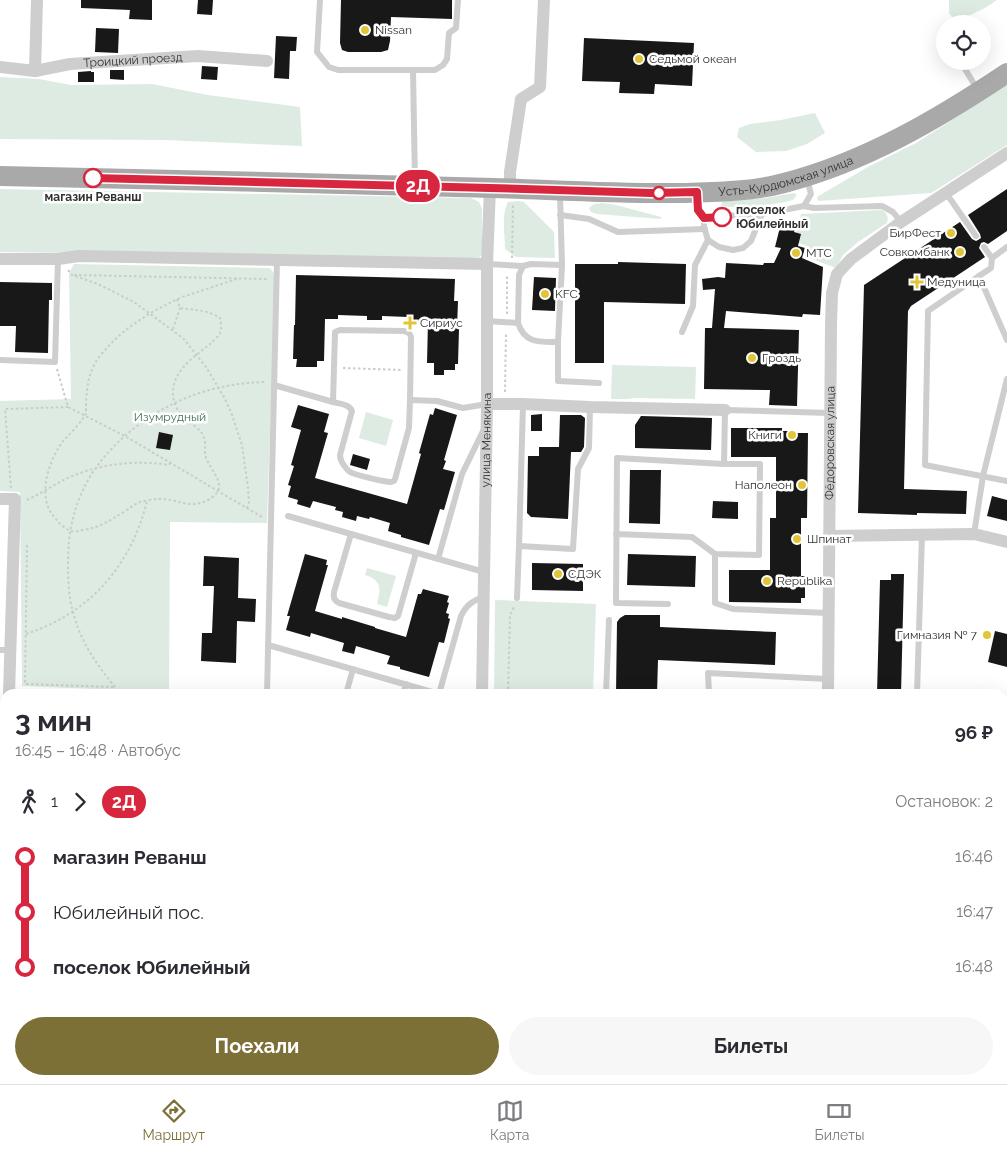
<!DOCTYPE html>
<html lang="ru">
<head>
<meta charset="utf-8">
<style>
  :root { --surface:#fff; --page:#f7f7f7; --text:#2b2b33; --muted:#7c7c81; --line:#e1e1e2; --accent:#7d7036 }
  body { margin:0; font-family:Raleway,sans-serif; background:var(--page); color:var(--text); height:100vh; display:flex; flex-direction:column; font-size:19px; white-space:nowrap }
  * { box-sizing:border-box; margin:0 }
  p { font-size:16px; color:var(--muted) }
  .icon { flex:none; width:28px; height:28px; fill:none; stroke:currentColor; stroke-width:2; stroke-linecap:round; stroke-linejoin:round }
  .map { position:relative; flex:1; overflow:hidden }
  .sheet { position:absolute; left:0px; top:689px; width:1008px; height:396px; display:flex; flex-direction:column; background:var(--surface); border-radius:15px 15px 0 0; box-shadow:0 5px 20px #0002 }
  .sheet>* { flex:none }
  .badge { padding:0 10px; border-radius:16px; font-size:18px; line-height:32px }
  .tools { position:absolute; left:936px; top:15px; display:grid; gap:10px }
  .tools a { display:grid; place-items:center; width:55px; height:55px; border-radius:50%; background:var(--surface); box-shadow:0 5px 20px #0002; font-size:25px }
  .map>.badge { position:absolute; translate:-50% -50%; box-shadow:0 0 0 2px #fff }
  .legs { display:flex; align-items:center; gap:8px; height:55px; padding:0 15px; font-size:16px }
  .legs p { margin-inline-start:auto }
  .headline { display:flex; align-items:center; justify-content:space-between; height:85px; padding:0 15px }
  h1 { font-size:28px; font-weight:700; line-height:38px }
  .action { display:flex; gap:10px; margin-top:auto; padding:10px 15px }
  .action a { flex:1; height:58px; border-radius:30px; background:var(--accent); color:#fff; font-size:20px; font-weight:700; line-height:58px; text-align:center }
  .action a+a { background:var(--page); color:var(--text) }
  ul { padding:0 15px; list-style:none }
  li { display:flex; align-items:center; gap:18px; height:55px; font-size:19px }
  li i { display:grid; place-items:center; width:8px; height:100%; margin:0 6px; background:currentColor }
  li i::after { content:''; width:12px; height:12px; margin:-6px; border:4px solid; border-radius:50%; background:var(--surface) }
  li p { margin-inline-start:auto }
  li:first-child i { background:linear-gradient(#0000 50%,currentColor 0) }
  li:last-child i { background:linear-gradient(currentColor 50%,#0000 0) }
  .tab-bar { display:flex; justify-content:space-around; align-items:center; height:70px; border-top:1px solid var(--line); background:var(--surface); font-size:14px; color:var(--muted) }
  .tab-bar a { display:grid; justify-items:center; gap:2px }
  .tab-bar .current { color:var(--accent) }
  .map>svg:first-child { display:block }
</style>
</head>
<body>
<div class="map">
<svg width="1007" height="1084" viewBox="0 0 1007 1084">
  <rect width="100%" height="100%" fill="#fff"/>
  <g fill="#ddebe2">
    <path d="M949,0H997L985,8L956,22L949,13Z"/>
    <path d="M0,77L39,79L71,85L152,84L208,95L300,107L302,146L165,140L0,139Z"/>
    <path d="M1007,85V145L936,190L931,193L818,201L817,197L866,168L916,143Z"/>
    <path d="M815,113L825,133L807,144L786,151L756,152L737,137L739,128L750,124L781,120Z"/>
    <path d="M0,189L471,198L479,202L482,209V254L479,258L474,259L0,252Z"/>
    <path d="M794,193L797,195L793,200C770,205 746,210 722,206L721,203L724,201L765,198Z"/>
    <path d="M519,201L524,202L554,232L555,258L516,257L505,249C505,235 501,215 508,202Z"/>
    <path d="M602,203L616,205L661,217V219L597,214L591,212L589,208L594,204Z"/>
    <path d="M882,210C887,214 889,216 887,223L858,242L843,255L836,268L807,257L810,247L794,241L801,214Z"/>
    <path d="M74,264L270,268L273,272L275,277L267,523L170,522L169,692L22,686L20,492L0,491V401L71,399L69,273Z"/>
    <path d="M612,365L696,367L695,399L634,398L629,399H611Z"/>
    <path d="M366,412L393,420L386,446L359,438Z"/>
    <path d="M367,568L396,576L387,607L377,604C381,589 382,580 365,575Z"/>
    <path d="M495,600L596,604L593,694H494Z"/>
    <path d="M1003,1026H1007V1084H942V1080H1002Z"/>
    <rect x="488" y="1080" width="324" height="4"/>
  </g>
  <g fill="#181818">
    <path d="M81,0H152V20L129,19L130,10L81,8Z"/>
    <path d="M198,0H213L212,15L197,14Z"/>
    <path d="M341,0H452V19L391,17L390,41L388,50L381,52H348L342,50L340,43Z"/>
    <path d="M96,28L119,29L118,53L95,52Z"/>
    <path d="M276,36L297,37L296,51H290L289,79L274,78Z"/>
    <path d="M584,38L694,43L692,86L655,84L654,94L619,93L620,82L582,81Z"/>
    <path d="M202,66L218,67L217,80L201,79Z"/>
    <path d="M110,70H124V80L110,79Z"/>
    <path d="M91,71V72H94V82H78V72Z"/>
    <path d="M1007,189V231L988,244L984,242L981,243L979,248L985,257L911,306L908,311L904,489L967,491L966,514L917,513V515L858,513L864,285L960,222L972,239L976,241L978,240L981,238L980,234L968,215Z"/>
    <path d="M782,219L797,222L794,232L801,234L798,246L805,248L802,258L823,267L820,315L803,314L802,317L726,311L724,328L799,330L797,406L769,405L770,390L704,389L705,328H712L715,289L703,290L702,279L718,277L725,278L726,263L763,265L764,263H774L781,248L775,247Z"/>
    <path d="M618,262L686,264L685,304L604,302V363H575V264H618Z"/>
    <path d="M296,275L455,279L454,301H458L457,329H459L458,364H455V370H444V375H434V363H427L428,321H408V317L382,316V320H367V316L338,315V319H325L324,361H317V367H296L297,359H293L294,325H295Z"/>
    <path d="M534,277L556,278L555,311L532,310Z"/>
    <path d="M0,282L52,283V300H49L48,353L15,352L16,326H0Z"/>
    <path d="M298,405L329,414L324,432L328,433L315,478L407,504L421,454L419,453L430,414L433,415L435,408L457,415L444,460L446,461L443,469L455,472L444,510L440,509L429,545L401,537V535L388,531L390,523L370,517L369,519L357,516L356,521L342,517L343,512L335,510L336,507L313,501L310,508L297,504L298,500L288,497L291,486L288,485L294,466L291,465L301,430L291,427Z"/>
    <path d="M542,414V431H531V415Z"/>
    <path d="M560,415H581L585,418L584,447L581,452H571L568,519L531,517L527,513L528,456H539V447H559Z"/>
    <path d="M641,416L712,418L711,450L635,448V425Z"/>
    <path d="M731,428H782V431H792V433H808L807,518H801V576H805V598H801V603L729,602V570H770V518H776V457H731Z"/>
    <path d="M159,432L173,435L170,450L156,448Z"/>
    <path d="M353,454L370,459L367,470L350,465Z"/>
    <path d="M630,470H661L660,524L629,523Z"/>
    <path d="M992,496L1007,500V521L987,516Z"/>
    <path d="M713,501L738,502V519L712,518Z"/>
    <path d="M305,554L327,560L326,565H328L315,611L342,619V617L375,627V628L406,637L418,594H421L423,589L449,596L447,602L449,603L446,613L449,614L448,618L450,619L444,643L439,642L429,677L400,669V667L387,664L390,656L356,646L354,654L342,651L344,643L311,633L310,637L286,630L290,616H287Z"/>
    <path d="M628,554L696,556L695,587L627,585Z"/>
    <path d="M204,556L239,558L238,598L256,599L255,622L237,621L236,663L201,661L202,633H212L214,586H203Z"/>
    <path d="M532,563L583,564V591L532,590Z"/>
    <path d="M891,574H904L901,694H877L880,580H891Z"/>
    <path d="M625,615H660V627L776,632L775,665L658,660L657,694H616L617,622L620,618Z"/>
    <path d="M995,631L1007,634V667L988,662Z"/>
  </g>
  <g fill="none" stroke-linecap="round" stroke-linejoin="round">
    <g stroke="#cbcbcb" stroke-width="2" stroke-dasharray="2.5 2.5" stroke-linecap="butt">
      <path d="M512,258L513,205"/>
      <path d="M68,270L72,275L98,284L134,302L184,339L206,367L224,397L231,412L242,445L248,488L249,502L247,508"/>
      <path d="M74,275L267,279"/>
      <path d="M177,299L180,308C194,310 209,310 220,318C221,323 222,329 220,333C218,337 213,341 210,344C195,356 175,369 173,390C172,403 179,415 189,422C193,425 198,428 201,432C209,444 202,450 207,460C211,469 220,478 219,488C218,493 214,496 210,499C189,511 179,498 158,499C153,499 145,501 140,502C135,504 131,507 127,510C111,519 101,528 82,530C79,531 75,532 71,531C63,528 56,520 52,514C37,494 50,457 64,440C69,435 85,418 86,413C86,410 86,406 86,402C87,385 89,370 100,356C122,328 150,312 182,297L237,279"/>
      <path d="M507,314V274"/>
      <path d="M173,329L180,308"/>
      <path d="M343,368L403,370"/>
      <path d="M57,369L68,407L125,436L262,517"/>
      <path d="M505,392L506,332"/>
      <path d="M11,488L5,409L68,407"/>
      <path d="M27,500C37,495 48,489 58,483C91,465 131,459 168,465L171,463"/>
      <path d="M27,545L25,684L114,687"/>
      <path d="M26,634C90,613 131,566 147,501"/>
      <path d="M115,687C97,665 80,641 73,612C69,598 68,582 68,567C68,543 70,520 80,497C90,471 107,452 127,434C168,400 213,383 266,382"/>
      <path d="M508,694L510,615L514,607"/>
      <path d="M0,963L5,965"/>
      <path d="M0,1005H5"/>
      <path d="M765,1080V1084"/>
      <path d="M513,1084V1080"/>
      <path d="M795,1084L800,1080"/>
    </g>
    <g stroke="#cecece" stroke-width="6">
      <path d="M320,0L317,52L329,67L338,70H435L443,65L447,59L449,33L456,28L458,0"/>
      <path d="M965,69L977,89"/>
      <path d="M413,70L415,182"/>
      <path d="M946,193L976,236"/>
      <path d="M560,194L562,265L558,342V381L599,383"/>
      <path d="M697,196L698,210L704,217V227L708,240L719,247L733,250L743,248L751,241L762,214"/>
      <path d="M804,206L811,194L807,179"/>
      <path d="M560,215L589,219L618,232L705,229"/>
      <path d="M704,217L762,214L804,206L814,208L882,206L893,212L901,222"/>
      <path d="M984,247L992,258"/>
      <path d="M487,264L523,266"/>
      <path d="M979,276L991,268L992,258L1007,247"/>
      <path d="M487,321L518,323C525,344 540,342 558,342"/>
      <path d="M518,323L519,275L523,266L531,264L562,265"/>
      <path d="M682,332L693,306L695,265L708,240"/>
      <path d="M1007,340L979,276L928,311L925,465L1007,481"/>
      <path d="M0,360L55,362L58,259"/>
      <path d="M274,385L333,402L335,332L340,330L404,331C408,332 410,333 411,337L410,400"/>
      <path d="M333,402C340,404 349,404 352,411L340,455C340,461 345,468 350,472C355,475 385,482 391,482L394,481L395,479L409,428L410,400L437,401L463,408L487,404"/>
      <path d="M523,404L519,546L573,549L578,469L589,448L590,407"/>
      <path d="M724,464L725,410L830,413"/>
      <path d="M288,516L484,572"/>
      <path d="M351,534L334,592C333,598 334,600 339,603L389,617L395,618L398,616L416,553"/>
      <path d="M616,534L692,537L715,554L759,555L760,464H724L617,458L616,603L668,604"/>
      <path d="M974,534L983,476L1007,379"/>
      <path d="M715,554V603L733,609L828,613"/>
      <path d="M438,559L462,474L484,429"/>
      <path d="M517,598L519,546"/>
      <path d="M268,645L439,694"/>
      <path d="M0,650H11"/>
      <path d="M267,694L277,260"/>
      <path d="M346,694L353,669"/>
      <path d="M403,694L406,684"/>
      <path d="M439,694L461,616C467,604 472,602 484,596"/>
      <path d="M606,694L609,620"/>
      <path d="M709,694L708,673L828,679"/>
      <path d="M917,694L922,535"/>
      <path d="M1002,771L1007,772"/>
      <path d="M1002,946L1007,947"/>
      <path d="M816,1080V1084"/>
      <path d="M684,1084V1080"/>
    </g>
    <g stroke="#cecece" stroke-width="12">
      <path id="s1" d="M0,67L35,71L70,64L198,56L267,61"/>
      <path d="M35,71L37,0"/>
      <path d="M510,188V172L521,99L540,87L544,0"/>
      <path d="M0,259H58L79,256L487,264"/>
      <path d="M487,404H523L590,407L725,410"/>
      <path d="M0,499H15L9,694"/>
      <path d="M829,536L974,534L1007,542"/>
      <path id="s2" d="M482,694L487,404V264L490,188"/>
      <path id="s3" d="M828,694L831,325L832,293L837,274L851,259L901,222L1007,153"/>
      <path d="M0,866L5,718"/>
      <path d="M0,1020H5"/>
      <path d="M1002,1020L1007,1021"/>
      <path d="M0,1049H5"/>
      <path d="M18,1084V1080"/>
      <path d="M160,1084V1080"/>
      <path d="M371,1084V1080"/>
      <path d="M478,1084V1080"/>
    </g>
    <path stroke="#a9a9a9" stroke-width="20" id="s4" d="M0,176C165,180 329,183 494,188C556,190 618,194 681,193C715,192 751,192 784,183C865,162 938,119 1007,73"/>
  </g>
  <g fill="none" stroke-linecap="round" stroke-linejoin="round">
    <g stroke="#fff" stroke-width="11">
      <path id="line-1" d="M93,178L490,188L651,193L697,192L698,210L704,218L722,217"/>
    </g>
    <use href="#line-1" stroke="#d7263d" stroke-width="8"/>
  </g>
  <g fill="#e2c439" stroke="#fff" stroke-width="2">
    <circle cx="365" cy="30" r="5"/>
    <circle cx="639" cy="59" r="5"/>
    <circle cx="951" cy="233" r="5"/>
    <circle cx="960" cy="252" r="5"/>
    <circle cx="796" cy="253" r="5"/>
    <path d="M914.5 274.5h5v5h5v5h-5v5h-5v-5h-5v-5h5z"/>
    <circle cx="545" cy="294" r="5"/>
    <path d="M407.5 315.5h5v5h5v5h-5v5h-5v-5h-5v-5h5z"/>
    <circle cx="752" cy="358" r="5"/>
    <circle cx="792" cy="435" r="5"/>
    <circle cx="802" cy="485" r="5"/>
    <circle cx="797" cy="539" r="5"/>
    <circle cx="558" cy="574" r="5"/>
    <circle cx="767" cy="581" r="5"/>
    <circle cx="987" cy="635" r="5"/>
  </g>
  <g fill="#fff" stroke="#d7263d" stroke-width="2.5">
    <circle cx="93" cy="178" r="9"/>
    <circle cx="659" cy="193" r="6"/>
    <circle cx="722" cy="217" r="9"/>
  </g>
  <g text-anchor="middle" stroke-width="5" stroke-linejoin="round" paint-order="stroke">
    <g font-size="12" fill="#313131" stroke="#fff" text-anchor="start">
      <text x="375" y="34">Nissan</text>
      <text x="649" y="63">Седьмой океан</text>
      <text x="941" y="237" text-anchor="end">БирФест</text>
      <text x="950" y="256" text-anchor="end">Совкомбанк</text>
      <text x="806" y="257">МТС</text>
      <text x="927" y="286">Медуница</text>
      <text x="555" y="298">KFC</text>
      <text x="420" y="327">Сириус</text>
      <text x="762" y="362">Гроздь</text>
      <text x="782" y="439" text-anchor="end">Книги</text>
      <text x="792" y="489" text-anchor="end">Наполеон</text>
      <text x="807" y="543">Шпинат</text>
      <text x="568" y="578">СДЭК</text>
      <text x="777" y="585">Republika</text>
      <text x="977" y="639" text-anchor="end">Гимназия № 7</text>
    </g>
    <g font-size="12" fill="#313131" stroke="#fff">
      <text dy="4" stroke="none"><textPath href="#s1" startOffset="134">Троицкий проезд</textPath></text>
      <text dy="4" stroke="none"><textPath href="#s4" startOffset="788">Усть-Курдюмская улица</textPath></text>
      <text dy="4" stroke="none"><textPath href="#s2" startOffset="254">улица Менякина</textPath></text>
      <text dy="4" stroke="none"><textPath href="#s3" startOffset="251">Фёдоровская улица</textPath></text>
    </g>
    <g font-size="12" font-weight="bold" fill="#313131" stroke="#fff">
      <text x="93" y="201">магазин Реванш</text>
      <text x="736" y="214" text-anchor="start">поселок<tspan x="736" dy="14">Юбилейный</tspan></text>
    </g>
    <g font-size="12" fill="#3f6d53" stroke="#fff">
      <text x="170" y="421">Изумрудный</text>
    </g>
  </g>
</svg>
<div class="tools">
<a><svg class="icon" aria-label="locate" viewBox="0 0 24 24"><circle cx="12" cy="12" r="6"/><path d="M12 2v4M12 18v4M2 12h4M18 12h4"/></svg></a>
</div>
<b class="badge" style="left:418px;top:186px;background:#d7263d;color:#fff">2Д</b>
<section class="sheet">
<div class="headline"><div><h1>3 мин</h1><p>16:45 – 16:48 · Автобус</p></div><b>96 ₽</b></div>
<div class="legs"><svg class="icon" aria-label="walk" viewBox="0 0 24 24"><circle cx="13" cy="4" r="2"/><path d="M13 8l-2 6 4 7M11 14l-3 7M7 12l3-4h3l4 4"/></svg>1<svg class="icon" aria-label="forward" viewBox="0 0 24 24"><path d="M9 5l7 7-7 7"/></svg><b class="badge" style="background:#d7263d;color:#fff">2Д</b><p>Остановок: 2</p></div>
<ul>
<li><i style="color:#d7263d"></i><b>магазин Реванш</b><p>16:46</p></li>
<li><i style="color:#d7263d"></i><span>Юбилейный пос.</span><p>16:47</p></li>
<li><i style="color:#d7263d"></i><b>поселок Юбилейный</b><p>16:48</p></li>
</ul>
<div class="action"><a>Поехали</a><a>Билеты</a></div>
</section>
</div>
<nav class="tab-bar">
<a class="current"><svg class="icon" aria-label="directions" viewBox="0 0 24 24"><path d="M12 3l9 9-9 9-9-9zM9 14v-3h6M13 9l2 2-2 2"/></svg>Маршрут</a>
<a><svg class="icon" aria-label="map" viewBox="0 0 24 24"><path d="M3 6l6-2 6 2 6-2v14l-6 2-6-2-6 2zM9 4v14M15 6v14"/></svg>Карта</a>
<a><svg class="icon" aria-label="tickets" viewBox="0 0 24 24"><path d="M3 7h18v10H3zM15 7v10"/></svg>Билеты</a>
</nav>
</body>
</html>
